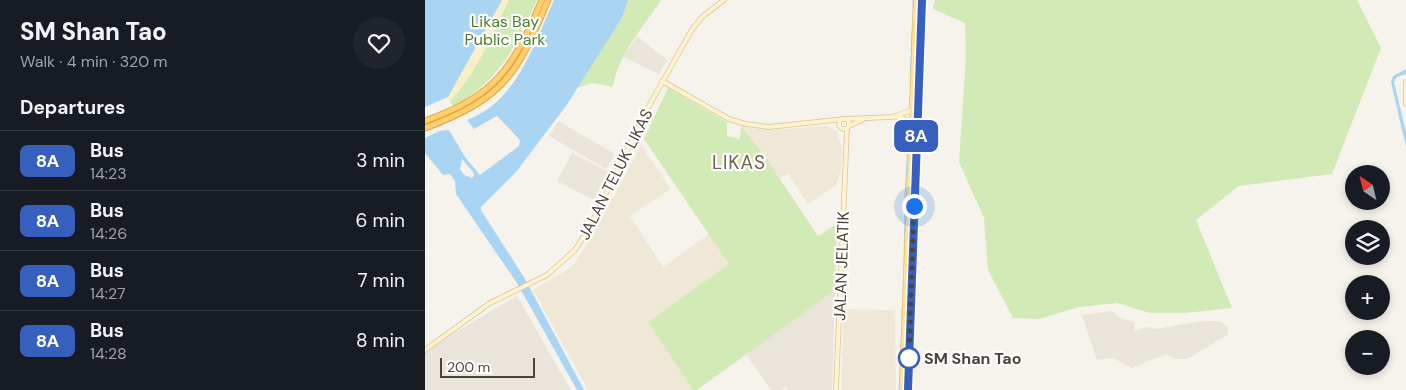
<!DOCTYPE html>
<html lang="en">
<head>
<meta charset="utf-8">
<style>
  :root { --surface:#171b24; --page:#20242c; --text:#f1f3f6; --muted:#9ea1a6; --line:#363941 }
  body { margin:0; font-family:"DM Sans",sans-serif; background:var(--page); color:var(--text); height:100vh; display:flex; flex-direction:column; font-size:19px; white-space:nowrap }
  * { box-sizing:border-box; margin:0 }
  p { font-size:16px; color:var(--muted) }
  .icon { flex:none; width:28px; height:28px; fill:none; stroke:currentColor; stroke-width:2; stroke-linecap:round; stroke-linejoin:round }
  .map { position:relative; flex:1; overflow:hidden }
  .side { display:flex; flex-direction:column; background:var(--surface); width:425px }
  .side>* { flex:none }
  .badge { padding:0 10px; border-radius:8px; font-size:18px; line-height:32px }
  .needle { width:32px; rotate:325deg }
  .buttons { position:absolute; left:920px; top:165px; display:grid; gap:10px }
  .buttons a { display:grid; place-items:center; width:45px; height:45px; border-radius:50%; background:var(--surface); box-shadow:0 2px 8px #0003; font-size:25px }
  .scale { position:absolute; left:15px; bottom:12px; width:95px; box-sizing:border-box; padding-left:5px; border:2px solid #4b4439; border-top:0; font-size:14px; line-height:18px; white-space:nowrap; color:#4b4439; -webkit-text-stroke:4px #fff; paint-order:stroke }
  .you { position:absolute; width:25px; height:25px; margin:-12px; border:4px solid #fff; border-radius:50%; background:#1a73e8; box-shadow:0 0 0 8px #1a73e833 }
  .map>.badge { position:absolute; translate:-50% -50%; box-shadow:0 0 0 2px #fff }
  h2 { padding:0 20px; font-size:19px; line-height:45px }
  .round { display:grid; place-items:center; flex:none; width:52px; height:52px; border-radius:26px; background:var(--page) }
  .summary { display:flex; align-items:center; justify-content:space-between; height:85px; padding:0 20px }
  h1 { font-size:24px; font-weight:800; line-height:38px }
  ul { padding:0; list-style:none }
  li { display:flex; align-items:center; gap:15px; height:60px; padding:0 20px; border-top:1px solid var(--line) }
  li div { flex:1 }
  li b { display:block; font-size:19px }
  li em { font-style:normal }
  li .badge { min-width:55px; font-weight:700; text-align:center }
  main { display:flex; flex:1; min-height:0 }
  .map>svg:first-child { display:block }
</style>
</head>
<body>
<main>
<section class="side">
<div class="summary"><div><h1>SM Shan Tao</h1><p>Walk · 4 min · 320 m</p></div><a class="round"><svg class="icon" aria-label="heart" viewBox="0 0 24 24"><path d="M12 20l-8-8c-3-5 5-10 8-4 3-6 11-1 8 4z"/></svg></a></div>
<h2>Departures</h2>
<ul>
<li><span class="badge" style="background:#375fbe;color:#fff">8A</span><div><b>Bus</b><p>14:23</p></div><em>3 min</em></li>
<li><span class="badge" style="background:#375fbe;color:#fff">8A</span><div><b>Bus</b><p>14:26</p></div><em>6 min</em></li>
<li><span class="badge" style="background:#375fbe;color:#fff">8A</span><div><b>Bus</b><p>14:27</p></div><em>7 min</em></li>
<li><span class="badge" style="background:#375fbe;color:#fff">8A</span><div><b>Bus</b><p>14:28</p></div><em>8 min</em></li>
</ul>
</section>
<div class="map">
<svg width="981" height="390" viewBox="0 0 981 390">
  <rect width="100%" height="100%" fill="#f6f3ec"/>
  <g fill="#eae5da">
    <path d="M212,36L242,60L234,74L198,57Z"/>
    <path d="M133,121L190,154L181,169L124,136Z"/>
    <path d="M147,153L184,172L169,200L132,181Z"/>
    <path d="M410,290L407,390H363L361,387L357,390H346L320,353Z"/>
    <path d="M92,296L146,390H0V350Z"/>
    <path d="M687,311L695,318L710,322V331L722,327L730,329L778,321H795L803,327L802,335L762,359H749L741,354L707,368L688,358L672,360L657,315Z"/>
  </g>
  <g fill="#efe8d6">
    <path d="M316,126L360,129L401,126L412,131L417,149L416,169L411,185L383,204L363,174L355,178Z"/>
    <path d="M216,145L246,189L205,216L238,267L284,234L304,264L223,322L268,390H163L108,290L147,267L166,239Z"/>
    <path d="M418,309L470,310L471,390H417Z"/>
  </g>
  <g fill="#d2eab5">
    <path d="M77,0H112C92,45 73,83 28,106L23,97Z"/>
    <path d="M203,0H236C218,28 193,54 188,87L168,83L152,88L197,18Z"/>
    <path d="M510,0H932L956,48L907,174L814,186L771,220L807,308L760,313H725L692,303L654,307L614,319L588,318L563,270L559,218L534,162L541,56L540,23L508,9Z"/>
    <path d="M243,88L302,122V136L315,139L316,126L341,158L393,236L412,224L410,290L272,390H268L223,322L304,264L219,139Z"/>
  </g>
  <path fill="#f9efc9" d="M77,0H84C67,34 53,71 27,99H21Z"/>
  <g fill="#a9d4f2" fill-rule="evenodd">
    <path d="M0,0H77L23,97L0,107Z"/>
    <path d="M129,0H203L197,18L141,106L91,172L56,207V210L100,279L159,390H152L92,283L31,194L30,181L25,174L18,175L0,153V138L14,131L24,130L40,157L55,175L94,146L95,140L72,116L49,129L42,120C92,102 109,44 129,0ZM37,159L48,172L49,176L47,178L39,175L35,169Z"/>
    <path d="M981,69V74L972,77L969,82L981,132V147L966,82L968,76Z"/>
  </g>
  <g fill="none" stroke-linecap="round" stroke-linejoin="round">
    <g stroke="#a9d4f2" stroke-width="1">
      <path d="M488,9V0"/>
      <path d="M486,52L488,13"/>
      <path d="M485,91L486,57"/>
      <path d="M485,102V96"/>
      <path d="M479,265L480,196L484,130"/>
      <path d="M478,298L479,275"/>
      <path d="M477,322V309"/>
      <path d="M474,390L477,326"/>
    </g>
    <g stroke="#d6c79b" stroke-width="5.5">
      <g id="secondary">
        <path d="M237,81L304,119L321,124L344,127L419,119L467,117L487,110"/>
        <path d="M981,82V104"/>
        <path d="M471,117L478,118L486,124"/>
        <circle cx="419" cy="124" r="5"/>
        <path d="M424,126L437,120"/>
        <path d="M0,350L65,303L122,275L150,250L164,228L224,106L266,31L277,17L299,0"/>
        <path d="M411,390L422,128"/>
      </g>
    </g>
    <g stroke="#e6c16a" stroke-width="6">
      <g id="primary">
        <path d="M477,390L491,0"/>
        <path d="M483,390L497,0"/>
      </g>
    </g>
    <g stroke="#e0a43c" stroke-width="7">
      <g id="highway">
        <path d="M0,121C72,95 88,68 117,0"/>
        <path d="M0,128C79,98 92,75 123,0"/>
      </g>
    </g>
    <use href="#secondary" stroke="#fff3cd" stroke-width="4"/>
    <use href="#primary" stroke="#ffe39c" stroke-width="4.5"/>
    <use href="#highway" stroke="#ffcf6e" stroke-width="5"/>
  </g>
  <g fill="none" stroke-linecap="round" stroke-linejoin="round">
    <g stroke="#fff" stroke-width="11">
      <path id="line" d="M483,390L497,0"/>
    </g>
    <use href="#line" stroke="#375fbe" stroke-width="8"/>
    <path stroke="#4b4439" stroke-width="5" stroke-dasharray="0 9" d="M484,358L489,206"/>
  </g>
  <circle fill="#fff" stroke="#375fbe" stroke-width="2.5" cx="484" cy="358" r="10"/>
  <g text-anchor="middle" stroke-width="4.5" stroke-linejoin="round" paint-order="stroke">
    <g font-size="16" fill="#4a7f2a" stroke="#fff">
      <text x="80" y="27">Likas Bay<tspan x="80" dy="18">Public Park</tspan></text>
    </g>
    <g font-size="16" fill="#4b4439" stroke="#fff">
      <text transform="translate(190 174) rotate(-63)" y="6">JALAN TELUK LIKAS</text>
      <text transform="translate(416 266) rotate(-88)" y="6">JALAN JELATIK</text>
    </g>
    <g font-size="16" font-weight="bold" fill="#4b4439" stroke="#fff" text-anchor="start">
      <text x="499" y="364">SM Shan Tao</text>
    </g>
    <g font-size="19" letter-spacing="1" fill="#6e6250" stroke="#fff">
      <text x="314" y="169">LIKAS</text>
    </g>
  </g>
</svg>
<div class="buttons">
<a><svg class="needle" viewBox="-14 -14 28 28"><path d="M0-13l5 13h-10z" fill="#e53935"/><path d="M0 13l5-13h-10z" fill="#9ea1a6"/></svg></a>
<a><svg class="icon" aria-label="layers" viewBox="0 0 24 24"><path d="M12 4l9 5-9 5-9-5zM3 14l9 5 9-5"/></svg></a>
<a>+</a>
<a>−</a>
</div>
<div class="scale">200 m</div>
<div class="you" style="left:489px;top:206px"></div>
<b class="badge" style="left:491px;top:136px;background:#375fbe;color:#fff">8A</b>
</div>
</main>
</body>
</html>
